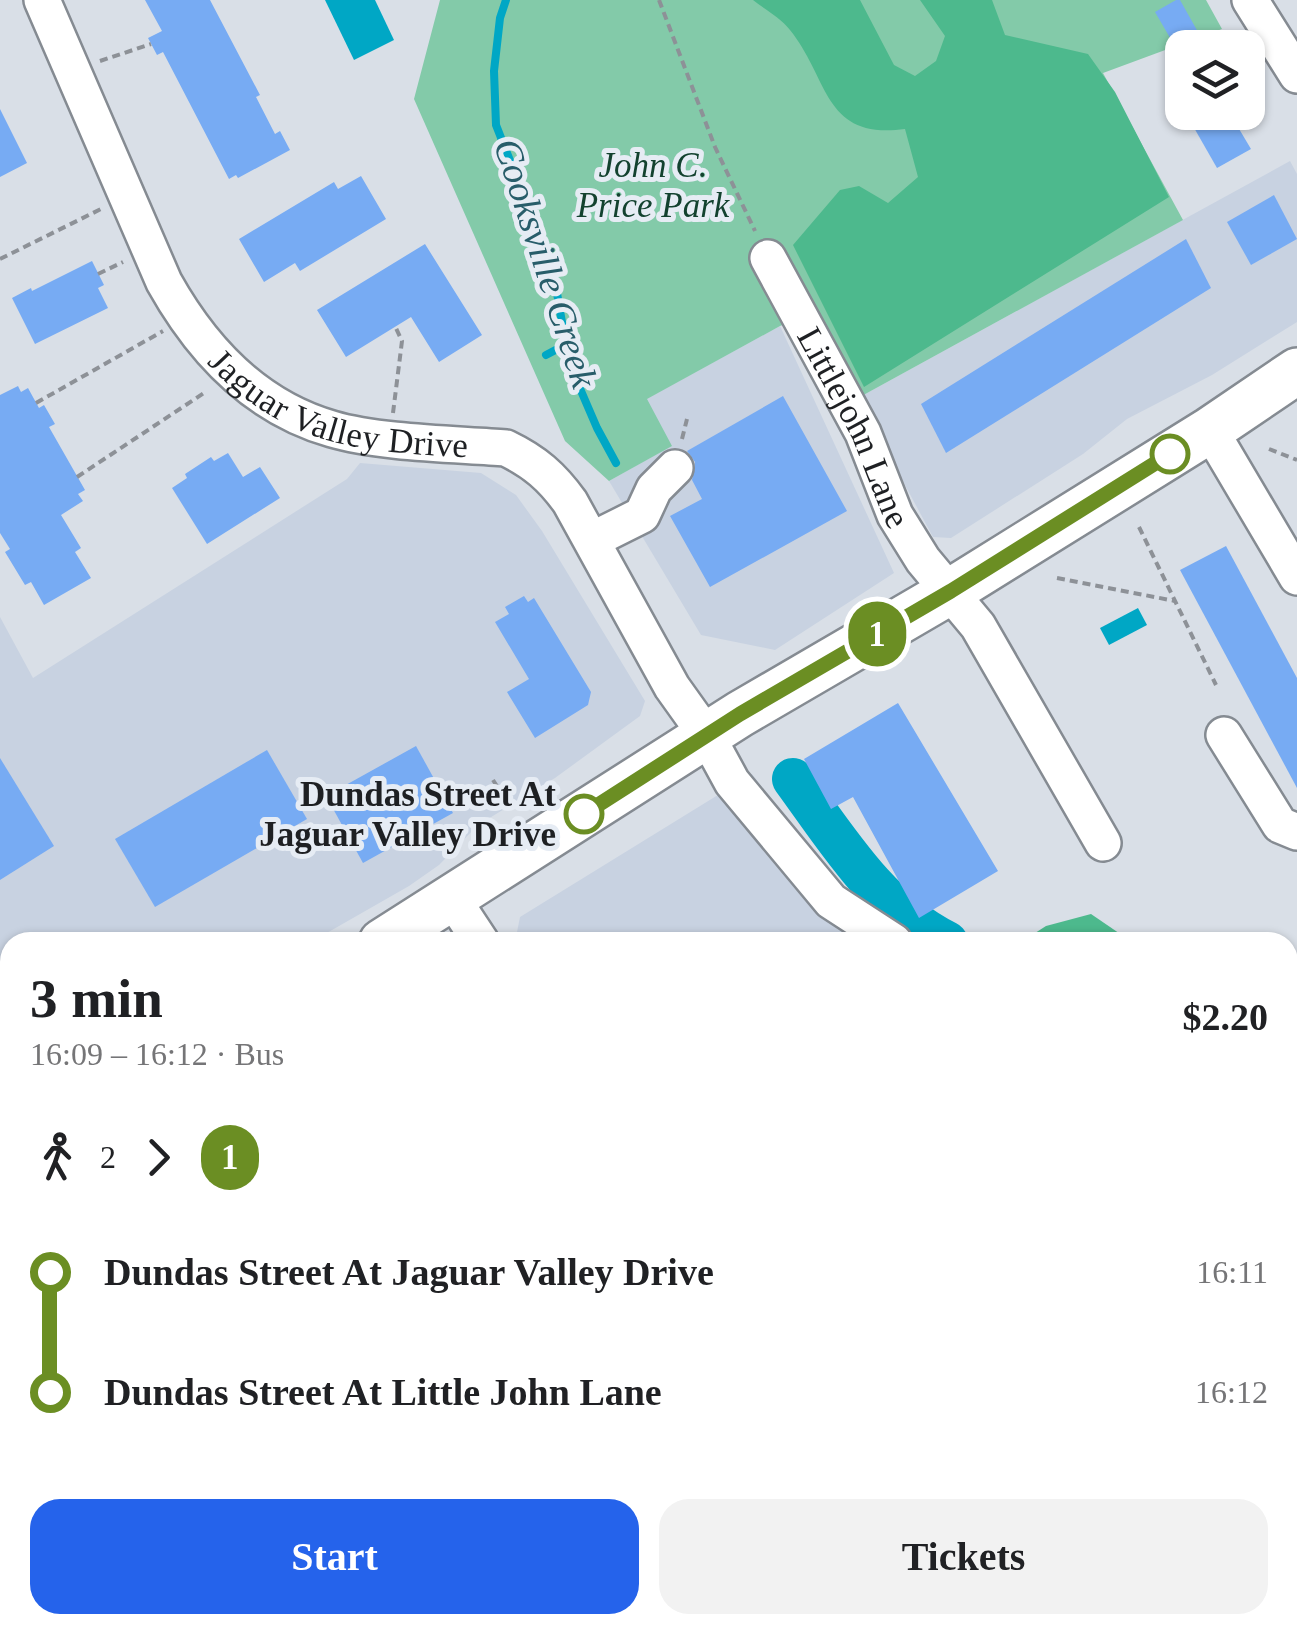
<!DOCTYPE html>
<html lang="en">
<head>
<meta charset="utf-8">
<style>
  :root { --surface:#fff; --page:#f2f2f2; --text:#202124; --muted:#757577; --accent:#2563eb }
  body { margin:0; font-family:Georgia,serif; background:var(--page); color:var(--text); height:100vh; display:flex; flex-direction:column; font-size:38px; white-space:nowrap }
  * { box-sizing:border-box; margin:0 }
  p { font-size:32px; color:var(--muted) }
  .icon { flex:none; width:55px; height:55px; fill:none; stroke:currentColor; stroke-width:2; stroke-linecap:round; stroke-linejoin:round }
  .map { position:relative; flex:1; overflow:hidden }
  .sheet { position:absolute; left:0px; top:932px; width:1298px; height:702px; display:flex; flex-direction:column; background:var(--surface); border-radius:30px 30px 0 0; box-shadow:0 2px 8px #0004 }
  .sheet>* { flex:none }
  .badge { padding:0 20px; border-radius:32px; font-size:35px; line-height:65px }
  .tools { position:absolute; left:1165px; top:30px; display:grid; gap:20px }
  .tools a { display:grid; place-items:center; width:100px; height:100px; border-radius:20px; background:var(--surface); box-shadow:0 2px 8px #0004; font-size:50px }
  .map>.badge { position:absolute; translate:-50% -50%; box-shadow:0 0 0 5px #fff }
  .legs { display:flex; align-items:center; gap:15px; height:110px; padding:0 30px; font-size:32px }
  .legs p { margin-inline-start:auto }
  .headline { display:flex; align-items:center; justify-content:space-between; height:170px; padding:0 30px }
  h1 { font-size:55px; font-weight:600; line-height:75px }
  .button { display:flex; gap:20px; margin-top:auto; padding:20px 30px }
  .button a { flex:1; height:115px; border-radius:30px; background:var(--accent); color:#fff; font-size:40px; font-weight:600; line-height:115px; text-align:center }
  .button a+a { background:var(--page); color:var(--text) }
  ul { padding:0 30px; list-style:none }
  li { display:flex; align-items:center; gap:35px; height:120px; font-size:38px }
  li i { display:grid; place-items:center; width:15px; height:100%; margin:0 12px; background:currentColor }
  li i::after { content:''; width:25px; height:25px; margin:-12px; border:8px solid; border-radius:50%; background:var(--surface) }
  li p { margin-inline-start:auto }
  li:first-child i { background:linear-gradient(#0000 50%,currentColor 0) }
  li:last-child i { background:linear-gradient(currentColor 50%,#0000 0) }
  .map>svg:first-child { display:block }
</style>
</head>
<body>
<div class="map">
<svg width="1297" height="1634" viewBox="0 0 1297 1634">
  <rect width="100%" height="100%" fill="#d9dfe7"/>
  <g fill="#c8d2e1">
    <path d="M1290,161L1297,174V322L1212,375L1127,419L1083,454L951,538L933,537L858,398Z"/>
    <path d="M780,326L894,573L775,650L701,635L609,481L671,446L646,399Z"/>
    <path d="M360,463L481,473L516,495L542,531L645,701L640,716L555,778L478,825L439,865L409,886L311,942H10V1094L0,1088V617L33,678L347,479Z"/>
    <path d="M752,774L846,899L902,942H515L520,917Z"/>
    <path d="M0,1352L10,1371V1625H149L154,1634H0Z"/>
    <path d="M289,1625H834L820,1634H293Z"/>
  </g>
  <path fill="#83caa9" d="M440,0H1206L1222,29L1103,73L1183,220L858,398L813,313L780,326L647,399L672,446L609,481L565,441L414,99Z"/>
  <g fill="#4db98d">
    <path d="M753,0H860L894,65L915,76L936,61L945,36L920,0H992L1005,35L1088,54L1115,92L1169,197L864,387L793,245L840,190L859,186L888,203L918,177L905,129C823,140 830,80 790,30C781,18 764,9 753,0Z"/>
    <path d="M1091,914L1132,942H1021L1046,926Z"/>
    <path d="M1288,1107L1297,1118V1390L1288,1384Z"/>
  </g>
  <g fill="#00a7c5">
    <path d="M325,0H375L394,40L354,60Z"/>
    <path d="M1138,608L1147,625L1109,645L1100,628Z"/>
  </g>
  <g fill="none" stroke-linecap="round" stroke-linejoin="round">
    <g stroke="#00a7c5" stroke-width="8">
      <path d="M506,0L500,18L494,71L496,125L553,270L569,363L597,428L616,463"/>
      <path d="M546,355L565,345"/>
    </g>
    <g stroke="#00a7c5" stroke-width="42">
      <path d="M793,779C837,839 878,908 947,942"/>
      <path d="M1288,1230L1297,1240"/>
    </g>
  </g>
  <g fill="#77abf3">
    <path d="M145,0H210L260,95L256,97L275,134L280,131L290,150L238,178L236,175L229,179L163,52L157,55L148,38L162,31Z"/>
    <path d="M1176,0H1180L1207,48H1176L1155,12Z"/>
    <path d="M0,109L27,163L0,177Z"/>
    <path d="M1185,112H1229L1251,149L1217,168Z"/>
    <path d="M361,176L386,219L300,271L295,263L264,282L239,239L334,182L338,189Z"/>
    <path d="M1274,195L1297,239L1251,265L1227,222Z"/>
    <path d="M1186,239L1211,288L946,453L921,404Z"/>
    <path d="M425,244L482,335L439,362L411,317L346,357L317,310Z"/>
    <path d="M92,261L104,285L98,288L108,308L35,344L12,298L31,288L32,291Z"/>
    <path d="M18,386L21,392L28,388L39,408L44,405L55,424L49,427L85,490L78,494L83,501L61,515L81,548L75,552L91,578L44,605L31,582L25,585L5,552L10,549L0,533V395Z"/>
    <path d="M783,396L847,511L710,587L670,516L702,499L692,480L695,462L687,451Z"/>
    <path d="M228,453L243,477L260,467L280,498L207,544L172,488L187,478L185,474L211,457L214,461Z"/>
    <path d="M1226,546L1297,678V788L1180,570Z"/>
    <path d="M524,596L528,602L534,598L591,692L588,705L535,738L507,692L529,679L495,622L509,614L505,607Z"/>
    <path d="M898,703L998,871L919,918L853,797L831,809L804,759Z"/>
    <path d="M416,746L453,813L363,863L326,796Z"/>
    <path d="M267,750L307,819L155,907L115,839Z"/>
    <path d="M0,758L54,846L0,880Z"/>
  </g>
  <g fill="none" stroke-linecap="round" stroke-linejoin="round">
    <g stroke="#858b92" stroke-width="40">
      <g id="minor">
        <path id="s1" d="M42,0L164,282C202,350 255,407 332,429C379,443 456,444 506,448C535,462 552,477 570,502L672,687L707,736L732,782L831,901L894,942"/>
        <path d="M1250,0L1297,75"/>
        <path id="s2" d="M768,258L863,433L895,515L923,560L978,626L1103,843"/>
        <path d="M1210,430L1297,577"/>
        <path d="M592,540L642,515L654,489L675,468"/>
        <path d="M1224,735L1280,825L1297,832"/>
        <path d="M452,898L481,942"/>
        <path d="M1288,1466L1297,1464"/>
        <path d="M0,1546L10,1540"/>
        <path d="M938,1625L946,1634"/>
        <path d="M39,1634L53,1625"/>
        <path d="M425,1634H429"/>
        <path d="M881,1634L895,1625"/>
      </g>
    </g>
    <g stroke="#858b92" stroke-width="50">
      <g id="major">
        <path d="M382,942L740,714L951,591L1210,430L1297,371"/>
        <path d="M0,1167L10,1186"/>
        <path d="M0,1257L10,1276"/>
        <path d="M188,1625L192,1634"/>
        <path d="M257,1625L262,1634"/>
      </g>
    </g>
    <g stroke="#8d9197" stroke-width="4" stroke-dasharray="8 5" stroke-linecap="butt">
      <path d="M659,0L715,147L755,231"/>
      <path d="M100,61L151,44"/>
      <path d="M0,259L103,208"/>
      <path d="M98,274L123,262"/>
      <path d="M36,403L163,331"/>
      <path d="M393,413L402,341L395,326"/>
      <path d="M682,439L687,419"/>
      <path d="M1269,449L1297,460"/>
      <path d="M77,477L207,391"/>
      <path d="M1139,527L1216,685"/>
      <path d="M1057,578L1175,601"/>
      <path d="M493,780L511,808"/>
      <path d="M1288,1408L1297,1415"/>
    </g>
    <use href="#minor" stroke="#fff" stroke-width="35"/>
    <use href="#major" stroke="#fff" stroke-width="45"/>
  </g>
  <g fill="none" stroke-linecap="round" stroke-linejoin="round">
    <g stroke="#fff" stroke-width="22">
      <path id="line-1" d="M584,814L740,714L951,591L1170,454"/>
    </g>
    <use href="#line-1" stroke="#6b8e23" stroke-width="15"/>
  </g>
  <g fill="#fff" stroke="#6b8e23" stroke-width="5">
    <circle cx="1170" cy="454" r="18"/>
    <circle cx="584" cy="814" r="18"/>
  </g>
  <g text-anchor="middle" stroke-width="10" stroke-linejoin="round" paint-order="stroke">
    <g font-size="35" font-style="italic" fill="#13422f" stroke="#e6ecf4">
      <text x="653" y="177">John C.<tspan x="653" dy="40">Price Park</tspan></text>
    </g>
    <g font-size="35" fill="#1e2023" stroke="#e6ecf4">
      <text dy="12" stroke="none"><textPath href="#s1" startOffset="535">Jaguar Valley Drive</textPath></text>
      <text dy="12" stroke="none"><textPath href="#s2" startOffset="190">Littlejohn Lane</textPath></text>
    </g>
    <g font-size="35" font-weight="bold" fill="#1e2023" stroke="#e6ecf4" text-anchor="end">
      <text x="556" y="806">Dundas Street At<tspan x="556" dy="40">Jaguar Valley Drive</tspan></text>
    </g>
    <g font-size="38" font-style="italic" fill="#285d6a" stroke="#e6ecf4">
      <text transform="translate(546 263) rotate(72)" y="13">Cooksville Creek</text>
    </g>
  </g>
</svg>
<div class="tools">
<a><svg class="icon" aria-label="layers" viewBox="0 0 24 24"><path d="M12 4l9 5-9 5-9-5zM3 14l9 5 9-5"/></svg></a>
</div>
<b class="badge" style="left:877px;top:634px;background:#6b8e23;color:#fff">1</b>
<section class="sheet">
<div class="headline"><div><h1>3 min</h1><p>16:09 – 16:12 · Bus</p></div><b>$2.20</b></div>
<div class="legs"><svg class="icon" aria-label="walk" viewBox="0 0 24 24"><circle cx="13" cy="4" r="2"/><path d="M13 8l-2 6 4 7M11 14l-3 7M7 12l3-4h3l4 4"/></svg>2<svg class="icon" aria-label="forward" viewBox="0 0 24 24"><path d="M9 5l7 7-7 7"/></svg><b class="badge" style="background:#6b8e23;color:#fff">1</b></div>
<ul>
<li><i style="color:#6b8e23"></i><b>Dundas Street At Jaguar Valley Drive</b><p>16:11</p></li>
<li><i style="color:#6b8e23"></i><b>Dundas Street At Little John Lane</b><p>16:12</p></li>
</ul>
<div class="button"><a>Start</a><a>Tickets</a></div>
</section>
</div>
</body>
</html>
